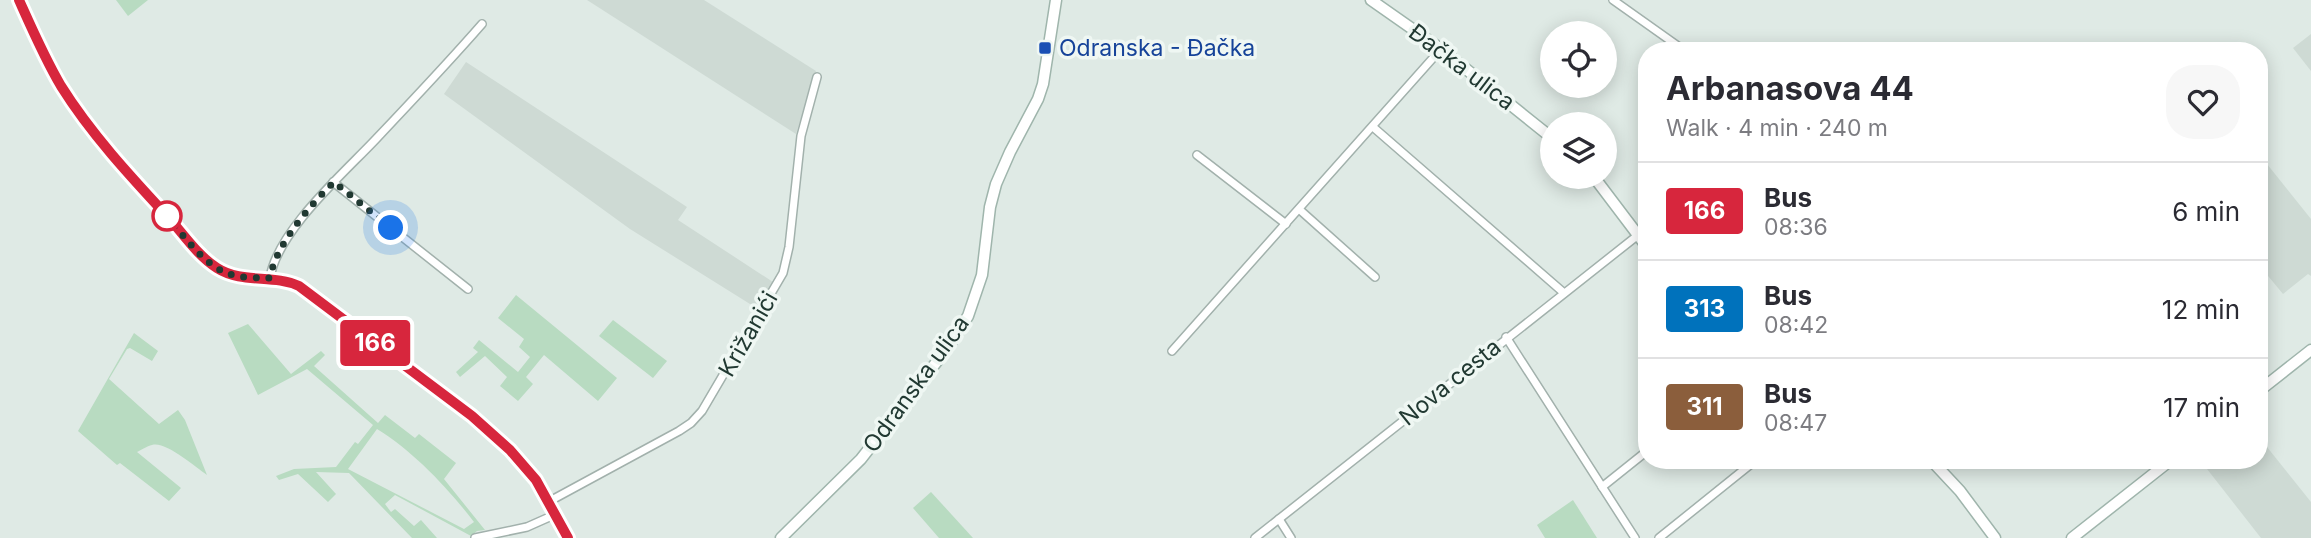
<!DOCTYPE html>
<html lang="en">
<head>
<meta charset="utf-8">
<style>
  :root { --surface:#fff; --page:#f7f7f7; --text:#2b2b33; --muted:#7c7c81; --line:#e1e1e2 }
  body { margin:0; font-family:Inter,sans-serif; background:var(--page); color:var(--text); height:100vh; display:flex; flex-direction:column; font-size:26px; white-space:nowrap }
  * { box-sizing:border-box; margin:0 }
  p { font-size:23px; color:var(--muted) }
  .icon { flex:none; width:38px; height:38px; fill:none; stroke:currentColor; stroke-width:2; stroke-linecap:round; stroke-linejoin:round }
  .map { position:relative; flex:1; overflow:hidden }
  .side { position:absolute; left:1638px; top:42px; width:630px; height:427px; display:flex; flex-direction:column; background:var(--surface); border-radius:28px; box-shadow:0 4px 18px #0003 }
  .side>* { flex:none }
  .badge { padding:0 14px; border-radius:5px; font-size:24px; line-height:46px }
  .buttons { position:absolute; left:1540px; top:21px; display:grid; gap:14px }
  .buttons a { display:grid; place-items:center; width:77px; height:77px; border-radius:50%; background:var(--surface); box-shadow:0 4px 18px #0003; font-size:35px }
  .you { position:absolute; width:35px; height:35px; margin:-18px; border:5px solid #fff; border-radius:50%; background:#1a73e8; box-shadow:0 0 0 10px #1a73e833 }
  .map>.badge { position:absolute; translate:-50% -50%; box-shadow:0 0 0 4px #fff }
  .round { display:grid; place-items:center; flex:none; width:74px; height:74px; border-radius:28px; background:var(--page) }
  .headline { display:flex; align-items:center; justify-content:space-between; height:119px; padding:0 28px }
  h1 { font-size:33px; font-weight:700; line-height:52px }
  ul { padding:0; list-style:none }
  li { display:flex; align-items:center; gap:21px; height:98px; padding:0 28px; border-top:2px solid var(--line) }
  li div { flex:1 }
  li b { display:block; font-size:26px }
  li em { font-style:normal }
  li .badge { min-width:77px; font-weight:700; text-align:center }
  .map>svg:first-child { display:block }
</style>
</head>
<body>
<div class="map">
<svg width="2311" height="538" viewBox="0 0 2311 538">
  <rect width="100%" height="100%" fill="#dfeae5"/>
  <g fill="#cedad4">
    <path d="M587,0H704L816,71L796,134Z"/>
    <path d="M2311,34V71L2293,48Z"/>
    <path d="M466,62L687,207L678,220L773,282L758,309L630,229L444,94Z"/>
    <path d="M2259,154L2311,219V276L2308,274L2283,294L2259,265Z"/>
    <path d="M2259,437L2311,502V538H2261L2200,460H2259Z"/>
  </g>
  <g fill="#b8dbc1" fill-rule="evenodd">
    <path d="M116,0H148L128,16Z"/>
    <path d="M516,295L617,378L598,401L544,355L526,377L533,384L518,401L500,386L507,377L485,356L460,377L456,372L478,352L473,348L479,340L518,372L530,357L519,347L524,339L498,318Z"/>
    <path d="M613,320L667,361L653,378L599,336Z"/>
    <path d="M248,324L291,374L321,351L325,355L314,366L378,423L385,415L415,438L419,434L456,463L444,479L485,530L477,531L471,536L395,495L385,504L391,512L395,509L414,526L421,520L437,538H412L349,473L316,472L336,494L328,502L298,474L279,480L276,476L294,469L336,467L355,442L358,444L373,425L307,369L258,395L228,333ZM377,429C413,451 448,488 474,522L464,529L348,469Z"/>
    <path d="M134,333L158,351L152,361L130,348L127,349L109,379L159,424L178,410L185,420L207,475C195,467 166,441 152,445C147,446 141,450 137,452L181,488L169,501L120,463L117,465L78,431Z"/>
    <path d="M931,492L973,538H939L913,508Z"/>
    <path d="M1573,500L1597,538H1545L1537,525Z"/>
  </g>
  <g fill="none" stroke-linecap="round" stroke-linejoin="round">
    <g stroke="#a2b1ac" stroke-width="10">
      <g id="street">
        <path d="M1613,0L1685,51"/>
        <path d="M1373,127L1564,293"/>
        <path d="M1197,155L1286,224"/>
        <path d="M333,182L468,289"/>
        <path d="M1300,210L1375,277"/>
        <path d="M270,278C277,231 344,173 376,139C412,101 448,63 482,24"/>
        <path d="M1506,337L1635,538"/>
        <path d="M1172,351L1441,49"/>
        <path d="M1602,487L1647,451"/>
        <path d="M548,502L679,431L691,423L702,411L783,273L789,247L801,136L817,77"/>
        <path d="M1279,519L1291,538"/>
        <path d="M475,538L527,527L554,515"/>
        <path d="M1255,538L1647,228"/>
        <path d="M1659,538L1756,460"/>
      </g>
    </g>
    <g stroke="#9fb5ac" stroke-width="13">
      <g id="secondary">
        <path d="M19,0C32,29 45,59 61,86C91,134 131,177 169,218C184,235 198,256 217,268C242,284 273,273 299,286L472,416L510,449L535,480L568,538"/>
        <path d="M1371,0L1441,49L1552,138"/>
        <path d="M1594,177L1647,247"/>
        <path d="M2259,391L2311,350"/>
        <path d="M1931,460L1960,491L1995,538"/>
        <path d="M781,538L861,459L949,346L968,316L982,275L990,207L996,184L1010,152L1038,99L1043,84L1056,0"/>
        <path d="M2072,538L2171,460"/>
      </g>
    </g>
    <use href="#street" stroke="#fff" stroke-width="7"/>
    <use href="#secondary" stroke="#fff" stroke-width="10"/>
  </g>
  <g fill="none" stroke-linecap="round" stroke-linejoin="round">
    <g stroke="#fff" stroke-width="16">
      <path id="line" d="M19,0C32,29 45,59 61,86C91,134 131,177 169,218C184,235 198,256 217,268C242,284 273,274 299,286L472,416L510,450L536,480L568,538"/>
    </g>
    <use href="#line" stroke="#d7263d" stroke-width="10"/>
    <path stroke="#213932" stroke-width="7" stroke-dasharray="0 12.6" d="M167,216C183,235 203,263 226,273C240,278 256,278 270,278C275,246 310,205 334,182L391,228"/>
  </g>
  <rect fill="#1a4fb4" stroke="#eff7f3" stroke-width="2.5" x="1038" y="41" width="14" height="14" rx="3.5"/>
  <circle fill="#fff" stroke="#d7263d" stroke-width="3.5" cx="167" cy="216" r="14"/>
  <g text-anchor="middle" stroke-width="7" stroke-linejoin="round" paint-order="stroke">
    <g font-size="23" fill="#164399" stroke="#eff7f3" text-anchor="start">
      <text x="1059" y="56">Odranska - Đačka</text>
    </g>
    <g font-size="23" fill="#213932" stroke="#eff7f3">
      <text transform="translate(1462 67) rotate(37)" y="8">Đačka ulica</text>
      <text transform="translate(748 334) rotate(-60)" y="8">Križanići</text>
      <text transform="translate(1450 382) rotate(-39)" y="8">Nova cesta</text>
      <text transform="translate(916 384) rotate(-54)" y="8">Odranska ulica</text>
    </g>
  </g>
</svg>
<div class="buttons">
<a><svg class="icon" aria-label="locate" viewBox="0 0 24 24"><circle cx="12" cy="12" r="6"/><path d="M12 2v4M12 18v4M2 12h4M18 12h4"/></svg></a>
<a><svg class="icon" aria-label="layers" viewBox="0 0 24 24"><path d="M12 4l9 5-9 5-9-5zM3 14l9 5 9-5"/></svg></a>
</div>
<div class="you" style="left:391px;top:228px"></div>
<b class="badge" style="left:375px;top:343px;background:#d7263d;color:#fff">166</b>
<section class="side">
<div class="headline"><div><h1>Arbanasova 44</h1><p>Walk · 4 min · 240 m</p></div><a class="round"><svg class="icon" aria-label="heart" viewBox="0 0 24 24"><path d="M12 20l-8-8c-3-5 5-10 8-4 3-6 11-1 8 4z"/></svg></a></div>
<ul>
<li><span class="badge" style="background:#d7263d;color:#fff">166</span><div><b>Bus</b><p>08:36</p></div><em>6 min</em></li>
<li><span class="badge" style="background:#0072bc;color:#fff">313</span><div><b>Bus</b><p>08:42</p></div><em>12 min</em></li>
<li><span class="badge" style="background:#8b5e3c;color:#fff">311</span><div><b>Bus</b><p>08:47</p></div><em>17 min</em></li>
</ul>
</section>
</div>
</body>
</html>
